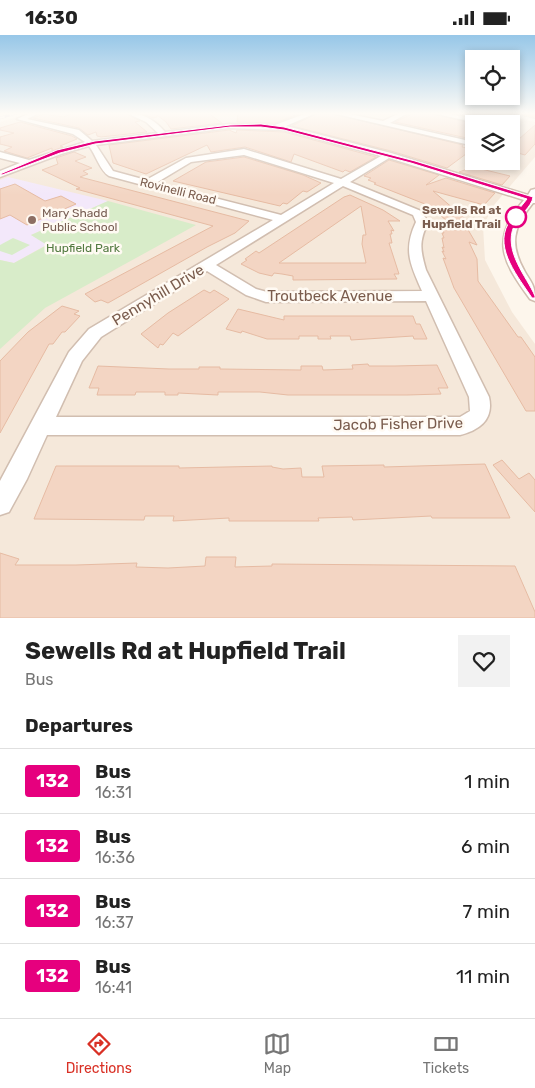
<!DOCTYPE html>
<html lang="en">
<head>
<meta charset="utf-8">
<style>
  :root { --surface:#fff; --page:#f2f2f2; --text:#222; --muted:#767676; --line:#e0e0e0; --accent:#d93025 }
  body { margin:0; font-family:Rubik,sans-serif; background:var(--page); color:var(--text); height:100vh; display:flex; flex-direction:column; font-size:19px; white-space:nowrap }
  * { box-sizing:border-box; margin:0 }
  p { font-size:16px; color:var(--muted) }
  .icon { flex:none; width:28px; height:28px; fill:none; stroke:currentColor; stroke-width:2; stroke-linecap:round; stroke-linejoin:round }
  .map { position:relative; height:583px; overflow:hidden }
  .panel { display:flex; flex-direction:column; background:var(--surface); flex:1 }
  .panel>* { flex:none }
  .badge { padding:0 10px; border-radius:4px; font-size:18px; line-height:32px }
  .fabs { position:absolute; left:465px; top:15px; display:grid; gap:10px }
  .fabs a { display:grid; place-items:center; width:55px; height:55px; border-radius:0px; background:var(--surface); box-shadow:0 2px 8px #0003; font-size:25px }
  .map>.badge { position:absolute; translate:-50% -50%; box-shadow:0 0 0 2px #fff }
  h2 { padding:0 25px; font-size:19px; line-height:45px }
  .round { display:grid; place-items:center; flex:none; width:52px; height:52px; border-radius:0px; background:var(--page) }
  .overview { display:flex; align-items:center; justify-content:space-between; height:85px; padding:0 25px }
  h1 { font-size:24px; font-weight:700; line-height:38px }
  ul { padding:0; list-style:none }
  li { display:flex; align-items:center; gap:15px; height:65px; padding:0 25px; border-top:1px solid var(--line) }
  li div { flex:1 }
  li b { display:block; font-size:19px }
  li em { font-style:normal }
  li .badge { min-width:55px; font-weight:700; text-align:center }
  .status { display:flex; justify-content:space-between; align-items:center; height:35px; padding:0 25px; background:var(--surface); direction:ltr }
  .status svg { height:14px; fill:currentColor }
  .tabs { display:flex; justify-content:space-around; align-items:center; height:70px; border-top:1px solid var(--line); background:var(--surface); font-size:14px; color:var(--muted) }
  .tabs a { display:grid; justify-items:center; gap:2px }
  .tabs .active { color:var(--accent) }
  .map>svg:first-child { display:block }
</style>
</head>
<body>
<div class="status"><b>16:30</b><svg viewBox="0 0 49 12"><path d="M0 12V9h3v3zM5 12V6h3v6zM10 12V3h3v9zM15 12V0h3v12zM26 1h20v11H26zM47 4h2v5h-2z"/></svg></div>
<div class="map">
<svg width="535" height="583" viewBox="0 0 535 583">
  <rect width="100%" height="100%" fill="#fdf6ec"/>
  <path fill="#f5e8da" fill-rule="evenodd" d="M29,78H494L535,87V122L494,170L483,191L485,225L512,277L535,309V583H0V87ZM474,89H511V126H474Z"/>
  <path fill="#f3e8fa" d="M8,142L108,166L31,200L48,209L14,228L0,225V145Z"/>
  <g fill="#d8ecc9">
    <path d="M108,166L196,190L45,273L0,314V225L14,228L47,210L31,200Z"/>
    <path d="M13,203L30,210L12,220L0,216V210Z"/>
  </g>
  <g fill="#f3d5c3" stroke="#e6bba3" fill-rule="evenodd">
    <path d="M74,78H125L140,86L135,87L147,97L101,102L97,101L96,97L88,100L79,93L33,83L44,79L63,82Z"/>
    <path d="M141,78H208L222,88L171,94L166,87L157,80V82L153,83Z"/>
    <path d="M238,78H301L275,88L237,87Z"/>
    <path d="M318,78H330L463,110L462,112L470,113L467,115L470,116L447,133L391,116L292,91Z"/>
    <path d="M414,78H431L474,89V102L471,104L395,87Z"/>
    <path d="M20,87L72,101L77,104L60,111L63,112L52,116V113L27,123L4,116L12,112L0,109V102L14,98L0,95V93Z"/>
    <path d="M535,90V109L525,120L511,116V111Z"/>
    <path d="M229,95L236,98L237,95L284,97L376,122L350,137L345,135L343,137L294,119L291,127L245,112L211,117L207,110L146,139L113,128L109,110Z"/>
    <path d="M74,117L86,122L75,126L92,133L83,136L88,139L80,142L249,186L235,198L207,212L108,268L101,265L95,267L85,259L213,191L76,154L80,153L42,135L58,129L56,123Z"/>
    <path d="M244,122L303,140L321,148L307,157L303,156L287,169L283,168L280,171L173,146L206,127Z"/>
    <path d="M389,125L439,140L426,150L446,143L495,158L484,170L433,156L469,187H466L470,193H467L477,210L469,207L477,224L478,246L518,302H521L535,322V376H526L454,253L443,223L446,224L442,216L444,217L442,212L444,213L442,203H444L442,198H444L442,194L457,195L430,171L374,149L376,148L368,145L371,143L364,141Z"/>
    <path d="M473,132L510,141L502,150L459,137Z"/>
    <path d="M15,149L45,166L61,161L76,169L27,190L10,180L0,184V154Z"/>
    <path d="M350,160L383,175L400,186H388L394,196L391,195L392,199H390L392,208H389L399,239H394L397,244L293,245V241L282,239L274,238L272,241L259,238L241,229L247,225L245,224L256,216L259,218L344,162ZM361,171L366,200H363L362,209L366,228H279Z"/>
    <path d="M204,255L210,258L214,255L229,264L178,301L173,298L163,310L160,309L158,313L141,299L168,278Z"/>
    <path d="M62,271L79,276L74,279L80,281L65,297H62L53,309H49L0,398V326L28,297Z"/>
    <path d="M238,274L284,285V281H413L416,289H420L427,304H414L413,301L351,305L350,301H330L331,304H318V301H299V304H267L242,296L241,298L226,294Z"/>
    <path d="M368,329L369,331H395L437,330L448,353H438L441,359L407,360H288L260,357H218V360L178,358V360H165V357H136L135,360H97L99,353H89L98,331L169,334H199V332H220V334L301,335V331H322L323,335L353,334L352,330Z"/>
    <path d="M502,425L519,444L529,438L535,445V477L493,430Z"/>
    <path d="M485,429L510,483H432L431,481L353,485L352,482L318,483L319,486H229V483L173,486L174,481H145L144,485L34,484L56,431H179V433L272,431V432L283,434L301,433L302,442H324L322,431L384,430V432Z"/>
    <path d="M0,518L19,524L15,530H76L137,528L136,532L168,533L205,531L206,522H236L235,532L272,531V529L515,531L535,577V583H0Z"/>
  </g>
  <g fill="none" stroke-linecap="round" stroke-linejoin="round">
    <g stroke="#d1beb0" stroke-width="3">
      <g id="minor">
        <path d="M30,78H39L27,84L79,95L92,106L158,98L146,87L127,78C143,78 155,85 165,97L229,89L275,90L307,78H316L286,91L391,118L528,160L531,155L535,154V168H533C513,192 509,209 525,237C532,249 535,250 535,266L530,264C502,226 490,204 524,165L389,123L350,147L421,176L428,187C419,207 420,214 426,235L489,362C494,384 480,395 460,400H47L27,444L9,477L0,480V446L69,317L89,294L273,185L109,141C100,136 96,120 89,111L61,119L0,142V136L20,128L0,123V117L29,125L85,107L73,99L17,84ZM229,93L284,95L381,121L341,144L244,114L186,123L146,145L113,136L96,110ZM244,120L334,148L281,180L156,148L191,127ZM343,151L413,180L416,187C403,215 410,229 422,256L267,257L256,254L216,230ZM207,236L246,260L266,267L426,266L469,362L470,376L460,382H56L82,326L101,302Z"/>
        <path d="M332,78H345L383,86L400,78H408L390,88L474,107V111Z"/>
        <path d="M433,78H447L496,89H481Z"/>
        <path d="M511,92L517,96L511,99Z"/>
      </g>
    </g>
    <g stroke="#dad1cd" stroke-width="2">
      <path id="major" d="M513,78L535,79V83Z"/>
    </g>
    <use href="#minor" fill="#fff" fill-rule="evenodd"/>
    <use href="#major" fill="#fbd9a5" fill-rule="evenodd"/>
    <g stroke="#b9a8c9" stroke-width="2.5">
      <path id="rail" d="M0,83L16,78"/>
    </g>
    <use href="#rail" stroke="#fffaf3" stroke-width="2" stroke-dasharray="5" stroke-linecap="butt"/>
  </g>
  <linearGradient id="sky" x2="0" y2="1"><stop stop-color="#97c7e8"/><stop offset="0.49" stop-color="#fefbf6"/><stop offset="1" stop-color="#fefbf6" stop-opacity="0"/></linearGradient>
  <rect width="535" height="160" fill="url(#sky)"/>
  <path fill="#e6007e" stroke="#fff" d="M261,89L284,92L415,126L533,162C532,172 518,181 514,191C503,216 527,242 535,261V263H532C519,243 494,214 508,189C513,180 521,172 527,164L411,128L284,95L261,92H230L95,109L60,118L2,140L0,139L57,115L95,106L230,90Z"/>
  <circle fill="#fff" stroke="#e6007e" stroke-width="2.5" cx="516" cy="182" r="10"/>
  <circle fill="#8d6e63" stroke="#fffaf3" stroke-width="2" cx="32" cy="185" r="5"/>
  <g text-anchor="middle" stroke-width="5" stroke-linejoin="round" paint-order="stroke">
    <g font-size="12" fill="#7a5c4d" stroke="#fffaf3">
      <text transform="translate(178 156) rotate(14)" y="4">Rovinelli Road</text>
    </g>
    <g font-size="12" font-weight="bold" fill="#7a5c4d" stroke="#fffaf3" text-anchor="end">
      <text x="501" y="179">Sewells Rd at<tspan x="501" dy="14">Hupfield Trail</tspan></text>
    </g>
    <g font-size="12" fill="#785e54" stroke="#fffaf3" text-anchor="start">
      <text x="42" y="182">Mary Shadd<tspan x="42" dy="14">Public School</tspan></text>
    </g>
    <g font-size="12" fill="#537a41" stroke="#fffaf3">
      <text x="83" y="217">Hupfield Park</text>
    </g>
    <g font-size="15" fill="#7a5c4d" stroke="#fffaf3">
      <text transform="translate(158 260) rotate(-31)" y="5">Pennyhill Drive</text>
      <text x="330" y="266">Troutbeck Avenue</text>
      <text transform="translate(398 389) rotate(-1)" y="5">Jacob Fisher Drive</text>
    </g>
  </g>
</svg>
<div class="fabs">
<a><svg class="icon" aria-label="locate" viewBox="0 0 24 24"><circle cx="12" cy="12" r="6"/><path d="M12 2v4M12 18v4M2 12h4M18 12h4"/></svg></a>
<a><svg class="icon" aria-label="layers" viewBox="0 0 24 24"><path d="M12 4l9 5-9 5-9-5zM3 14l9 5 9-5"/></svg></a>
</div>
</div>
<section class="panel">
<div class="overview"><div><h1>Sewells Rd at Hupfield Trail</h1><p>Bus</p></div><a class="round"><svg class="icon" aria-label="heart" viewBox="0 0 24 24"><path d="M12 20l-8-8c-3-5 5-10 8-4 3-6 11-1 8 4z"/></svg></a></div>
<h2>Departures</h2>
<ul>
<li><span class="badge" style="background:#e6007e;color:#fff">132</span><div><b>Bus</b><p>16:31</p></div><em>1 min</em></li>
<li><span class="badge" style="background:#e6007e;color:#fff">132</span><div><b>Bus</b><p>16:36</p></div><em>6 min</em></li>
<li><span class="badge" style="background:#e6007e;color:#fff">132</span><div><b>Bus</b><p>16:37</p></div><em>7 min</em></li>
<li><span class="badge" style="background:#e6007e;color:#fff">132</span><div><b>Bus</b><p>16:41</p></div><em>11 min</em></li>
</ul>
</section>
<nav class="tabs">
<a class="active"><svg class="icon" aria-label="directions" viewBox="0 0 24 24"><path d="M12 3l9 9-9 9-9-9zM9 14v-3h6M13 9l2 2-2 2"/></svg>Directions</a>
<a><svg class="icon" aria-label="map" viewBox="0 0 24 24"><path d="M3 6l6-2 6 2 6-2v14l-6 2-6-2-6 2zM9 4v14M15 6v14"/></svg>Map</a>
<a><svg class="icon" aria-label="tickets" viewBox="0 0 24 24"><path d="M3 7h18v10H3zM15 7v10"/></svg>Tickets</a>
</nav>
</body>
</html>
